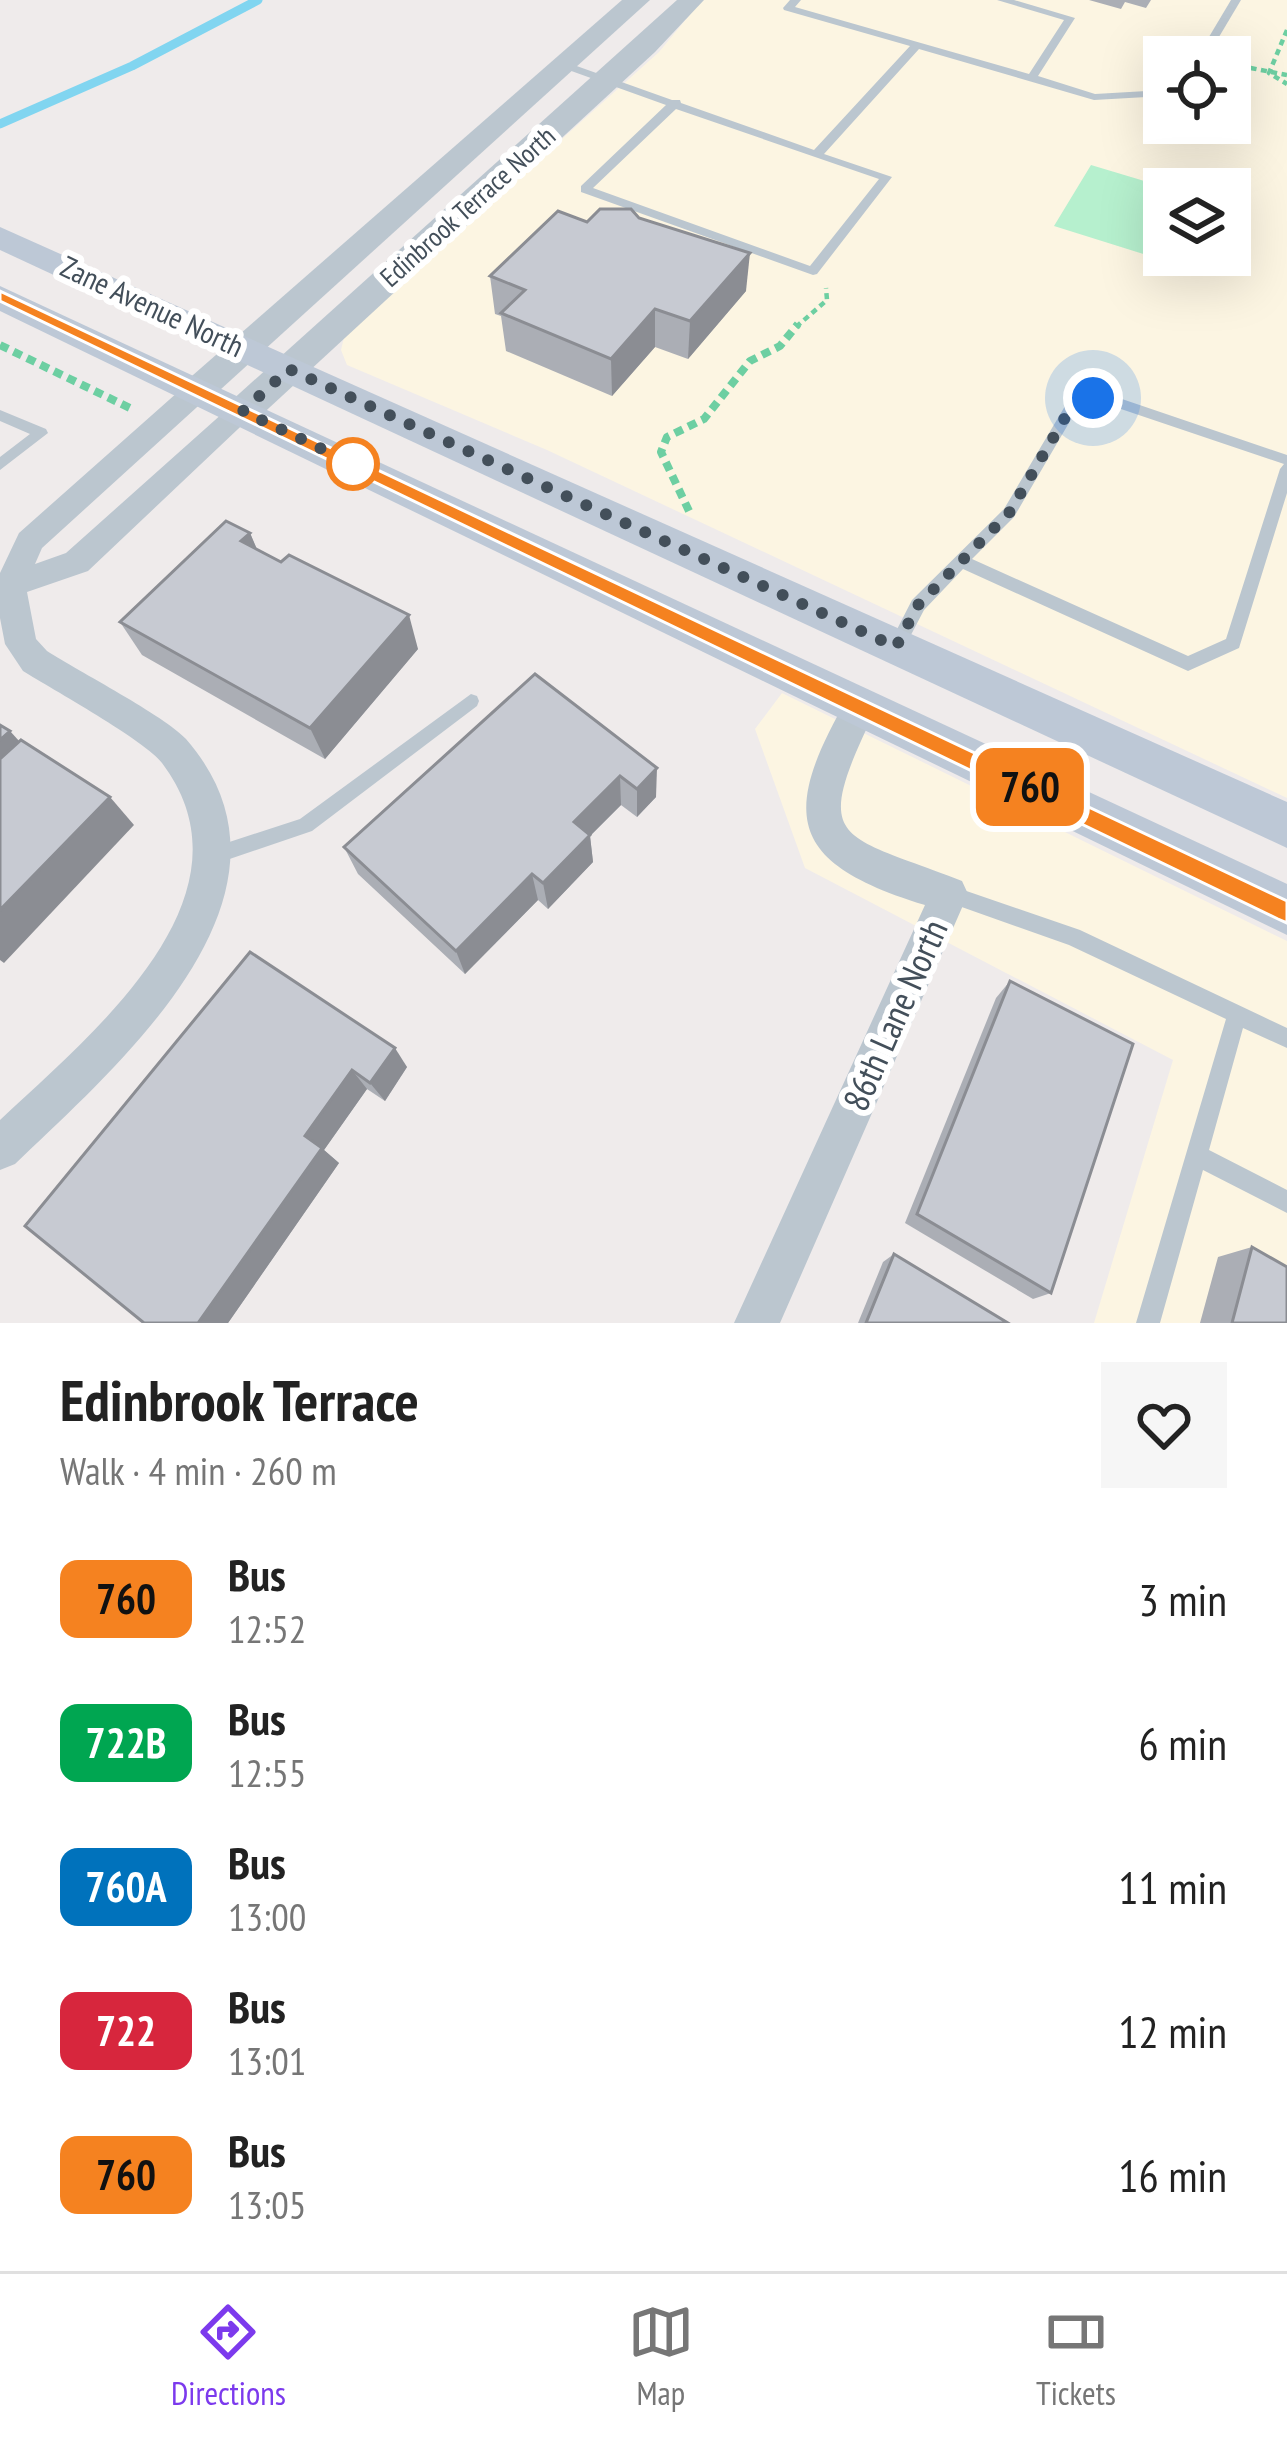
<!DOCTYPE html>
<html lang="en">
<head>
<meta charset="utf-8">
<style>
  :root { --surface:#fff; --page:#f6f6f6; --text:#222; --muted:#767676; --line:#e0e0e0; --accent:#7c3aed }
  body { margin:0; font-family:"PT Sans Narrow",sans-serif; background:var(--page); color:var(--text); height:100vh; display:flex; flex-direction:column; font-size:45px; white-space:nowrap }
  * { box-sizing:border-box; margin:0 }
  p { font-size:39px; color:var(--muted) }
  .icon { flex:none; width:66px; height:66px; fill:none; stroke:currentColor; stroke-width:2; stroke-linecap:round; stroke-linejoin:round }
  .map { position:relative; height:1323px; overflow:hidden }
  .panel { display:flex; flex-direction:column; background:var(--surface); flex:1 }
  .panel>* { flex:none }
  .badge { padding:0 24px; border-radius:18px; font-size:42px; line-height:78px }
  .buttons { position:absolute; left:1143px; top:36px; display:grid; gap:24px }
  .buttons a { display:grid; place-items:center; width:108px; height:108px; border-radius:0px; background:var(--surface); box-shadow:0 12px 48px #0002; font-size:60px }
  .you { position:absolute; width:60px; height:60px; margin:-30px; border:9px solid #fff; border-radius:50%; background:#1a73e8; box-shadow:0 0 0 18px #1a73e833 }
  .map>.badge { position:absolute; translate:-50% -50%; box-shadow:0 0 0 6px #fff }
  .round { display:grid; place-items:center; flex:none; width:126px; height:126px; border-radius:0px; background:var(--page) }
  .summary { display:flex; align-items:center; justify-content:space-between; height:204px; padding:0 60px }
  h1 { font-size:57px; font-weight:700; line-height:90px }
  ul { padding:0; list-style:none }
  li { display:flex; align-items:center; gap:36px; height:144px; padding:0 60px }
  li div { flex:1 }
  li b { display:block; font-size:45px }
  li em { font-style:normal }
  li .badge { min-width:132px; font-weight:700; text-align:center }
  .tab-bar { display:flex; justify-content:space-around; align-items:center; height:168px; border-top:3px solid var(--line); background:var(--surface); font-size:33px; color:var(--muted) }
  .tab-bar a { display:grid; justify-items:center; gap:6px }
  .tab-bar .selected { color:var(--accent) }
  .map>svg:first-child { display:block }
</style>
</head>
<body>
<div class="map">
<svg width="1287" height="1323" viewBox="0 0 1287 1323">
  <rect width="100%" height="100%" fill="#efebeb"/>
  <g fill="#fcf5e2" fill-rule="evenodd">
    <path d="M702,0H1287V798L547,450L347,365L341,350L345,333L659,52ZM1164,57H1230V123H1164ZM1164,189H1230V255H1164Z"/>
    <path d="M782,693L1287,941V1323H1094L1173,1060L805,868L755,729Z"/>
  </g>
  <path fill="#b6f0ce" d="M1091,165L1171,189H1164V255H1213L1204,273L1054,226Z"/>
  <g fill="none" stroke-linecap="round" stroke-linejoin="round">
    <path stroke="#81d5f0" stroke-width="9" d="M0,124L132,66L258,0"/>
    <g stroke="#6dcfa2" stroke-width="4.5" stroke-dasharray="6 4.5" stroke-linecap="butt">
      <path d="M1287,30L1269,73L1287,84"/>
      <path d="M1230,64L1287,75"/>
      <path d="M796,327L827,300L826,288"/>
    </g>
    <g stroke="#6dcfa2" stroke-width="8" stroke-dasharray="9 6" stroke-linecap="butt">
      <path d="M0,345L134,410"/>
      <path d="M689,511L661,452L667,437L704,419L750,361L780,346L798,324"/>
    </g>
    <g fill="#bbc6cf" fill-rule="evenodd">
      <path d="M790,0H801L795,7L1029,74L1064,20L997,0H1014L1075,18L1038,76L1095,94L1164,90V96L1094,100L919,49L824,154L892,177L817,274L813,275L581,192V186L666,105L563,68V64H571L672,100H680L681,103L814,150L910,46L784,10L783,8ZM676,109L879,179L810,266L593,188Z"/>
      <path d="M1231,0H1241L1207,57H1197Z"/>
      <path d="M1076,394L1119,398L1287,455V493L1239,648L1188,671L963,569L924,610L902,652H890L888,647L912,600L1004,509L1071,396ZM1080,404L1118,408L1284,464L1280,469L1226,639L1188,656L972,559L1014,517Z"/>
      <path d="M0,410L46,429L48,433L0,470V457L30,434L0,421Z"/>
      <path d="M471,694L477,696L479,701L477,706L312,831L212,865L205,862L203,856L205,850L300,819Z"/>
      <path d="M949,885L1080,930L1287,1028V1048L1243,1028L1209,1150L1287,1190V1213L1203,1170L1160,1323H1136L1226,1019L1069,945L942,900L940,894L942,888Z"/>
    </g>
    <g fill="#bbc6cf" fill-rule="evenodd">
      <path d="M197,381L207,384L211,391L207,398L42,548L35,564L66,553L233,404L243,401L257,411L88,571L27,592L36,639L47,651C78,671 165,716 186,739C320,893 119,1064 15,1164L0,1170V1120C90,1035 263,897 162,763C146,741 52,689 23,671L5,644L0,618V573L19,533L187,384Z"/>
      <path d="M860,693L872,697L877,707C809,846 837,832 962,881L968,894L780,1323H734L925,905C788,863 780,815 848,697Z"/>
    </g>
    <g fill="#bbc6cf" fill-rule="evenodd">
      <path d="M622,0H650L209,400H185L179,391L185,382Z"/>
      <path d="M677,0H704L655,52L256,420L243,424L230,420L225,411L230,402Z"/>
    </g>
    <g fill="#bdc8d6" fill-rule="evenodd">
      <path d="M0,227L1287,802V848L0,250Z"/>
      <path d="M0,286L1287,884V935L0,311Z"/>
    </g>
  </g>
  <g fill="#abaeb5">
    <path d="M1089,0H1151L1146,8L1125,2L1121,9Z"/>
    <path d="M639,218L746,291L688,359L655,347L612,396L506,351L501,316L495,314L490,276L587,222Z"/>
    <path d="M250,533L257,550L418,649L325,759L142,655L120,622Z"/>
    <path d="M535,674L656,797L637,817L621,805L590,836L593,862L548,909L538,900L465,974L358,874L344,847Z"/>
    <path d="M250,952L407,1067L385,1101L367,1089L324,1150L339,1163L228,1323H144Z"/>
    <path d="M1010,981L1051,1293L1033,1299L905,1223L996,998Z"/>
    <path d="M1252,1247L1287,1323H1200L1218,1257Z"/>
    <path d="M894,1254L1008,1323H858L883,1262Z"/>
  </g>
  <g fill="#8b8d93">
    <path d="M750,253L746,291L688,359L690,321Z"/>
    <path d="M655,309V347L612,396L611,359Z"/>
    <path d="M250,533L265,568L241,541Z"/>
    <path d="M409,615L418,649L325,759L310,728Z"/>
    <path d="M10,731L38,762L0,784V740Z"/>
    <path d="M657,768L656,797L637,817V789Z"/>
    <path d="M620,776L621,805L590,836L593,862L548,909L543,883L574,822Z"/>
    <path d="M110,797L134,825L4,963L0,960V910Z"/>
    <path d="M532,874L538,900L465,974L456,951Z"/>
    <path d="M395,1048L407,1067L385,1101L370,1083Z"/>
    <path d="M352,1070L367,1089L324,1150L339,1163L228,1323H198L305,1136Z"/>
  </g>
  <g fill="#c7cad2" stroke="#8b8d93" stroke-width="3">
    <path d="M600,209H631L639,218L750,253L690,321L655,309L611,359L501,313L525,290L490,276L558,211L587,222Z"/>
    <path d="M226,521L250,533L241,541L281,562L289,555L409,615L310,728L120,622Z"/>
    <path d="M535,674L657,768L637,789L620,776L574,822L590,835L543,883L532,874L456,951L344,847Z"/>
    <path d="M0,725L10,731L0,740Z"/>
    <path d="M21,740L110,797L0,910V759Z"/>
    <path d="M250,952L395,1048L370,1083L352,1070L305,1136L322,1148L198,1323H144L25,1226Z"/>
    <path d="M1010,981L1133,1044L1051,1293L917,1214Z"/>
    <path d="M1252,1247L1287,1267V1323H1232Z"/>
    <path d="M894,1254L1008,1323H866Z"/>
  </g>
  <path fill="#f58220" stroke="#fff" stroke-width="3" d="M0,291L1287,901V923L1278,919L0,301Z"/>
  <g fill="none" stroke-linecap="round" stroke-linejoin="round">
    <path stroke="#434f5a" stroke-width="12" stroke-dasharray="0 21.6" d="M353,464L366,470L243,411L289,369L896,647L918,605L1009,513L1076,399L1093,398"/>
  </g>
  <circle fill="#fff" stroke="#f58220" stroke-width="6" cx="353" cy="464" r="24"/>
  <g text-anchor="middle" stroke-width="12" stroke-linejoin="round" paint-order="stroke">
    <g font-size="27" fill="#434f5a" stroke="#fff">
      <text transform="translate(468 207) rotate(-42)" y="9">Edinbrook Terrace North</text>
    </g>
    <g font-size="30" fill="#434f5a" stroke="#fff">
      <text transform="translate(152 307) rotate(25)" y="10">Zane Avenue North</text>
    </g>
    <g font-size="36" fill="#434f5a" stroke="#fff">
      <text transform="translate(895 1015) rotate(-66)" y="13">86th Lane North</text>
    </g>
  </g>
</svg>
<div class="buttons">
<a><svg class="icon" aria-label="locate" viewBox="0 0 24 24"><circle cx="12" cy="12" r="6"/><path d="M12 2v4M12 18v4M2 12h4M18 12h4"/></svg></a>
<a><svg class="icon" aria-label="layers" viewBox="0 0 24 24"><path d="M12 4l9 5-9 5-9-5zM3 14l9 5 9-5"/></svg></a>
</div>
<div class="you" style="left:1093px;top:398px"></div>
<b class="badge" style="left:1030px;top:787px;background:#f58220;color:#111">760</b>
</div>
<section class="panel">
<div class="summary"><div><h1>Edinbrook Terrace</h1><p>Walk · 4 min · 260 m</p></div><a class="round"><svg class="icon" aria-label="heart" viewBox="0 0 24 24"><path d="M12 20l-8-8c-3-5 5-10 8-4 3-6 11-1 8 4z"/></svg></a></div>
<ul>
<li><span class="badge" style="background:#f58220;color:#111">760</span><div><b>Bus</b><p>12:52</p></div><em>3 min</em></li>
<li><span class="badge" style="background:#00a651;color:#fff">722B</span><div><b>Bus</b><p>12:55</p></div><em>6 min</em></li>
<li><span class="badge" style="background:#0072bc;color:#fff">760A</span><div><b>Bus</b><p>13:00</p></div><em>11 min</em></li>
<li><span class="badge" style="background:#d7263d;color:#fff">722</span><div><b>Bus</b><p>13:01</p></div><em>12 min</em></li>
<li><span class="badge" style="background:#f58220;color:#111">760</span><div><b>Bus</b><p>13:05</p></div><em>16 min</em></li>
</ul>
</section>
<nav class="tab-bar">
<a class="selected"><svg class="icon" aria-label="directions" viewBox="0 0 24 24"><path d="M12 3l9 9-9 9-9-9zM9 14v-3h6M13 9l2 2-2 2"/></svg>Directions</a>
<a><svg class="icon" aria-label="map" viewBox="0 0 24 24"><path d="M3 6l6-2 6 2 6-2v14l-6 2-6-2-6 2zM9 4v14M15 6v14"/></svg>Map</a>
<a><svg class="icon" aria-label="tickets" viewBox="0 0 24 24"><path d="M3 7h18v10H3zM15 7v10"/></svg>Tickets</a>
</nav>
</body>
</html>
